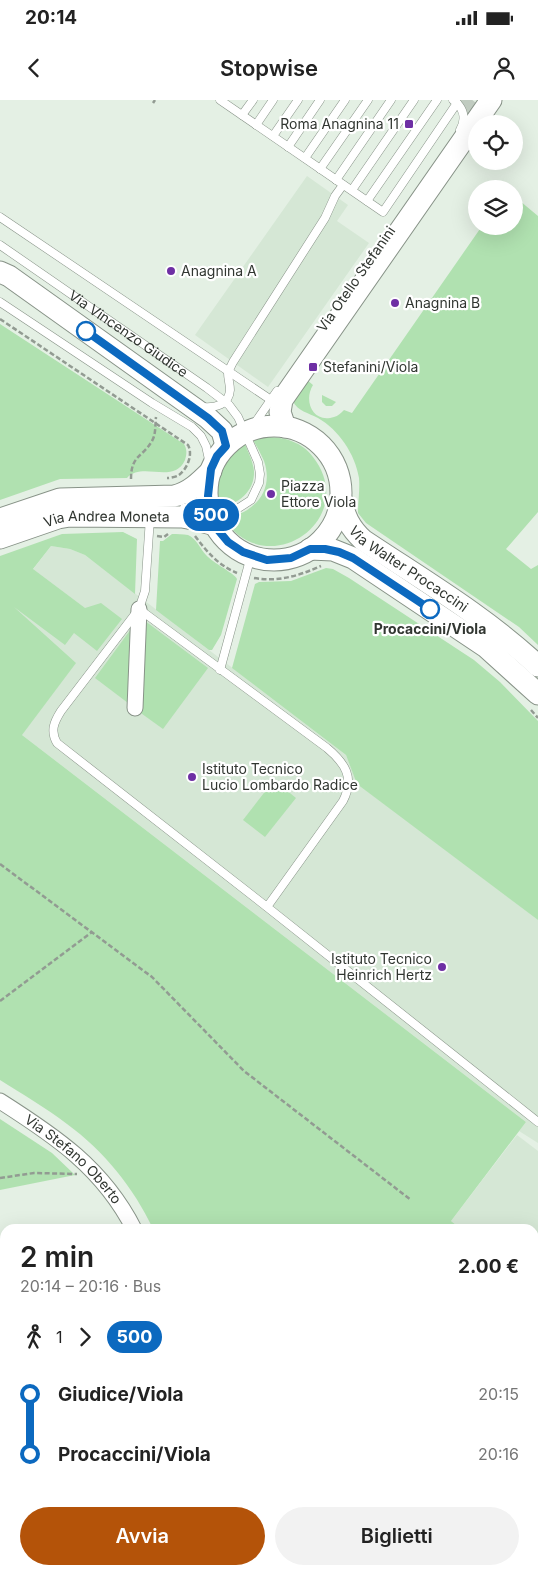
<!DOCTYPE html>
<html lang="it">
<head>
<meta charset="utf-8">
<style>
  :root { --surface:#fff; --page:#f2f2f2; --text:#222; --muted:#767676; --accent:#b45309 }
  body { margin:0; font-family:Inter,sans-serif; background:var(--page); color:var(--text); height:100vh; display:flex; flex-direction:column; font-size:19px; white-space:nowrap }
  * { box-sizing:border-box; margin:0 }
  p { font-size:16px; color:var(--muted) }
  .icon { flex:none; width:28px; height:28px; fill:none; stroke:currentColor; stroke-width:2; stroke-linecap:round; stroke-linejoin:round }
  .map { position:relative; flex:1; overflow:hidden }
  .sheet { position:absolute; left:0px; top:1124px; width:539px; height:351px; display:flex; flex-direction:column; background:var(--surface); border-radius:15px 15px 0 0; box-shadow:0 5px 20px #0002 }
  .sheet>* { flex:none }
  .badge { padding:0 10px; border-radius:16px; font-size:18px; line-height:32px }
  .tools { position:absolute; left:468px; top:15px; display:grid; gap:10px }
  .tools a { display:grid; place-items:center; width:55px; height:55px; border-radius:50%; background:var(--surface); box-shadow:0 5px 20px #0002; font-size:25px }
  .map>.badge { position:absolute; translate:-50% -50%; box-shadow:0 0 0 2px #fff }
  .legs { display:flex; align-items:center; gap:8px; height:55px; padding:0 20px; font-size:16px }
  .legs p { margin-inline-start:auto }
  .headline { display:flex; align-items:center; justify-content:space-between; height:85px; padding:0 20px }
  h1 { font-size:28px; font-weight:600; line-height:38px }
  .cta { display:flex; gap:10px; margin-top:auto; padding:10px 20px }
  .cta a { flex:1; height:58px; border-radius:30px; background:var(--accent); color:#fff; font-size:20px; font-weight:600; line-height:58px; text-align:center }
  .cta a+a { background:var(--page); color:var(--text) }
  ul { padding:0 20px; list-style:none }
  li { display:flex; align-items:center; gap:18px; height:60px; font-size:19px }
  li i { display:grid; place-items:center; width:8px; height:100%; margin:0 6px; background:currentColor }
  li i::after { content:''; width:12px; height:12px; margin:-6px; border:4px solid; border-radius:50%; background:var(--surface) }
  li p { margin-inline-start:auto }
  li:first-child i { background:linear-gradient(#0000 50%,currentColor 0) }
  li:last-child i { background:linear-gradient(currentColor 50%,#0000 0) }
  .status { display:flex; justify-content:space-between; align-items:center; height:35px; padding:0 25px; background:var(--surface); direction:ltr }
  .status svg { height:14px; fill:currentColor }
  header { display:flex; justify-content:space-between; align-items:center; height:65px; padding:0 20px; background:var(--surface); font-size:22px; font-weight:600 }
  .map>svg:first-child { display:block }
</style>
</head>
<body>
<div class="status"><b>20:14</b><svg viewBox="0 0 49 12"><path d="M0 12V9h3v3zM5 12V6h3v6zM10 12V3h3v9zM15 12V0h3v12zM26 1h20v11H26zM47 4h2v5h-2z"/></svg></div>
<header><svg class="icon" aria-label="back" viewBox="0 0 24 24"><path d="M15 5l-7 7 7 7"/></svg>Stopwise<svg class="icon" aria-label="person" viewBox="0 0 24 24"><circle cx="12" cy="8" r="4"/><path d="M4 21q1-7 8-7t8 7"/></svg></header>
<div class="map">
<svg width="538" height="1474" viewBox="0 0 538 1474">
  <rect width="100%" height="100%" fill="#e4f0e4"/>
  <g fill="#d5e7d5">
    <path d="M307,76L348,105L337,121L369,143L268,287L195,235Z"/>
    <path d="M51,446L70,449L85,455L346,655L358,684L538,820V1043L519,1031L526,1022L22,635L8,502Z"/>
    <path d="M517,1035L538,1051V1188L534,1184V1129H461L451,1121Z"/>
  </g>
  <g fill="#b0e1b0">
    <path d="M514,96L538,116V412L506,449L531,469L538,465V545L519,527L366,423L358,413C358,401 360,390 359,378C355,354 339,330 318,318C309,313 297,311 293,301L307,280L313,285C303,301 313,324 334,317C338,316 341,313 344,310L352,313L482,126H514Z"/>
    <path d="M0,224L184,344C187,349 187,354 185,360C174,385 142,361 127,378L60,379L0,400Z"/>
    <path d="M322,295L336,302L332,306H326L322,302Z"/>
    <path d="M266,337C285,337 302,342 313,357C361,419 267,485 223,418C252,415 275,392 264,361C261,354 257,347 253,340Z"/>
    <path d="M245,344C248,352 253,361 254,371C255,391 238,406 218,406C213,381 222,357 245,344Z"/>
    <path d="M123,432L137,439L135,494L85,455L70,449L51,446L33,469L85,508L101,503L122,519L97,551L74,533L65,545L14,507L76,563L22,635L526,1022L451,1121L461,1129H153C134,1088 104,1051 67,1024C46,1008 22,994 0,980V456L62,434Z"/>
    <path d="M172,434C177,434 183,434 188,435C196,438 201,450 206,455C213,463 234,473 237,479L221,535L212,550H209L156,510L160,441H163Z"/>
    <path d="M326,468L333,469L349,478L474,560L500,582L538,621V820L357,684L346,655L232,568L255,484L259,482L291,481Z"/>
    <path d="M141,518L208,568L163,629L138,611Z"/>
    <path d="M134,525L132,606L95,578Z"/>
    <path d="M274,680L296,698L265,737L243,720Z"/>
    <path d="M0,1019L52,1053L75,1075L0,1090Z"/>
    <path d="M534,1184L538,1188V1474H233L232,1470H534Z"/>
  </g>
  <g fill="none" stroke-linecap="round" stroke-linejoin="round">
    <path stroke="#c0cbc0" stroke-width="15" stroke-dasharray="15 8" stroke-linecap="butt" d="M460,0L491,24"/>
    <g stroke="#889388" stroke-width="9">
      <g id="lane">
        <path d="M220,0L383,112L457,3"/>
        <path d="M453,0C463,7 467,18 460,30"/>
        <path d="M242,15L253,0"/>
        <path d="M256,25L273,0"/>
        <path d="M273,36L298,0"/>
        <path d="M288,47L320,0"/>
        <path d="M305,58L345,0"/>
        <path d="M320,69L368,0"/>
        <path d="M336,80L391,0"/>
        <path d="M352,90L414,0"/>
        <path d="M367,101L437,0"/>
        <path d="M0,117L274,302"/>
        <path id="s1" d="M0,145L207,288L229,305L238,317L258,362L260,374L259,383L251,400L237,409L225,412H210L184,408"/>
        <path d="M0,202L152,303L192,327L201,336L206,346L211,369"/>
        <path d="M203,307C215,308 229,305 230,290C230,284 228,279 228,273C229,270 231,266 233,262L325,118L335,96L343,85"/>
        <path d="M250,330L277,291"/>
        <path d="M139,509L145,491L150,418"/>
        <path d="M220,570L251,456"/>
        <path d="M267,807L343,701C355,678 345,663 327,648L139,509L61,611C54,622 50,631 57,643L267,807L538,1022"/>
      </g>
    </g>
    <g stroke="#889388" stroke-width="17">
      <g id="street">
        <path d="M135,608L139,509"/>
        <path id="s2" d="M0,1001C55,1036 103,1068 134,1129"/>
        <path d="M0,1347L5,1346"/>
        <path d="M215,1470L216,1474"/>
        <path d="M54,1474L74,1470"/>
      </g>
    </g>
    <g stroke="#889388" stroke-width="23">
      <g id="secondary">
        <path d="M0,172L9,176L208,318L222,331L226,345"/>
        <circle cx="274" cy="393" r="67"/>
        <path d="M285,327L280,312L282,300L491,0"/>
        <path id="s3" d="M341,398C344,416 350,428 363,440C423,480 486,517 538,566"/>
        <path d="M0,419L60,399L174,396C189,393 200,382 211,371"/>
        <path id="s4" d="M0,438L58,418L70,416L182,417L193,419L215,425"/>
        <path d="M310,449L333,450L353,458L486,547L538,594"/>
      </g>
    </g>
    <g stroke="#929b92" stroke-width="2.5" stroke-dasharray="5 2.5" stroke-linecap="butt">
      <path d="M153,3L155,0"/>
      <path d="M0,219L188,345C193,354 188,368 179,375C176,377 170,378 167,378"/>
      <path d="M131,379C131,355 142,358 152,341C156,334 155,326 156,317"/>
      <path d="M157,436L164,437L168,434"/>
      <path d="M195,436C207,452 218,465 237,473"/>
      <path d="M254,478C279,482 298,476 321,466"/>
      <path d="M531,610L538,618"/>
      <path d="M0,764L152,877L244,971L411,1100"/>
      <path d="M0,901L92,832"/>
      <path d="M0,1078L34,1073L77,1074"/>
    </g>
    <use href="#lane" stroke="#fff" stroke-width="8"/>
    <use href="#street" stroke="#fff" stroke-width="15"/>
    <use href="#secondary" stroke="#fff" stroke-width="21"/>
  </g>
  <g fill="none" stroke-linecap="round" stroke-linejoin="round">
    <g stroke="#fff" stroke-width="11">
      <path id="line-1" d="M86,231L208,318L222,331L226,346L217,356L211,369L208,396L212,418L218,430L228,442L243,452L267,460L291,458L310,449H325L339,452L353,458L430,509"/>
    </g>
    <use href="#line-1" stroke="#0c69bf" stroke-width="8"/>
  </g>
  <g fill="#6e2fa4" stroke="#fff" stroke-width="2">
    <rect x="404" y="19" width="10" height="10" rx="2.5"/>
    <circle cx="171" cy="171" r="5"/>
    <circle cx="395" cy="203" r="5"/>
    <rect x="308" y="262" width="10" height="10" rx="2.5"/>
    <circle cx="271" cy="394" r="5"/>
    <circle cx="192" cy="677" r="5"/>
    <circle cx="442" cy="867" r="5"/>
  </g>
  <g fill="#fff" stroke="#0c69bf" stroke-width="2.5">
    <circle cx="86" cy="231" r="9"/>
    <circle cx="430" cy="509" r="9"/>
  </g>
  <g text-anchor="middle" stroke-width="4.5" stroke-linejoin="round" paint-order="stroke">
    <g font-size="14" fill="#313631" stroke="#fff" text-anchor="start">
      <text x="399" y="29" text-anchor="end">Roma Anagnina 11</text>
      <text x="181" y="176">Anagnina A</text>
      <text x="405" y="208">Anagnina B</text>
      <text x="323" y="272">Stefanini/Viola</text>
      <text x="281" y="391">Piazza<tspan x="281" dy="16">Ettore Viola</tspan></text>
      <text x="202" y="674">Istituto Tecnico<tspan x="202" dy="16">Lucio Lombardo Radice</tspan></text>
      <text x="432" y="864" text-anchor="end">Istituto Tecnico<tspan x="432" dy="16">Heinrich Hertz</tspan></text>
    </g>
    <g font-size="14" fill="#313631" stroke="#fff">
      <text transform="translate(356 179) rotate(-55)" y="5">Via Otello Stefanini</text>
      <text dy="5" stroke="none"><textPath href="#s1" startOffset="156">Via Vincenzo Giudice</textPath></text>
      <text dy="5" stroke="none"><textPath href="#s4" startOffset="110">Via Andrea Moneta</textPath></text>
      <text dy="5" stroke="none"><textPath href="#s3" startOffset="102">Via Walter Procaccini</textPath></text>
      <text dy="5" stroke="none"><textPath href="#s2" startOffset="94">Via Stefano Oberto</textPath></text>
    </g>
    <g font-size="14" font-weight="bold" fill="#313631" stroke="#fff">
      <text x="430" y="534">Procaccini/Viola</text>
    </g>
  </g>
</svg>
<div class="tools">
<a><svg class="icon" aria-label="locate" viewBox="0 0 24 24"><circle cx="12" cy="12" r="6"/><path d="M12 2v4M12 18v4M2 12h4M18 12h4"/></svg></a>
<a><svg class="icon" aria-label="layers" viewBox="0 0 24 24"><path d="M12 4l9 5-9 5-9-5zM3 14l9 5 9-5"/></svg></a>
</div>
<b class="badge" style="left:211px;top:415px;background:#0c69bf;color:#fff">500</b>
<section class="sheet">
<div class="headline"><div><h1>2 min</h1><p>20:14 – 20:16 · Bus</p></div><b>2.00 €</b></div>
<div class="legs"><svg class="icon" aria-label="walk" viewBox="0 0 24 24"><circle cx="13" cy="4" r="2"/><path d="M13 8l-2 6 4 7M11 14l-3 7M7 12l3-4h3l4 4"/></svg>1<svg class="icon" aria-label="forward" viewBox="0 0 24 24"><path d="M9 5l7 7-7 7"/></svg><b class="badge" style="background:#0c69bf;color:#fff">500</b></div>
<ul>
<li><i style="color:#0c69bf"></i><b>Giudice/Viola</b><p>20:15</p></li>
<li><i style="color:#0c69bf"></i><b>Procaccini/Viola</b><p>20:16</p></li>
</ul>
<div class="cta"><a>Avvia</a><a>Biglietti</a></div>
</section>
</div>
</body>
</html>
